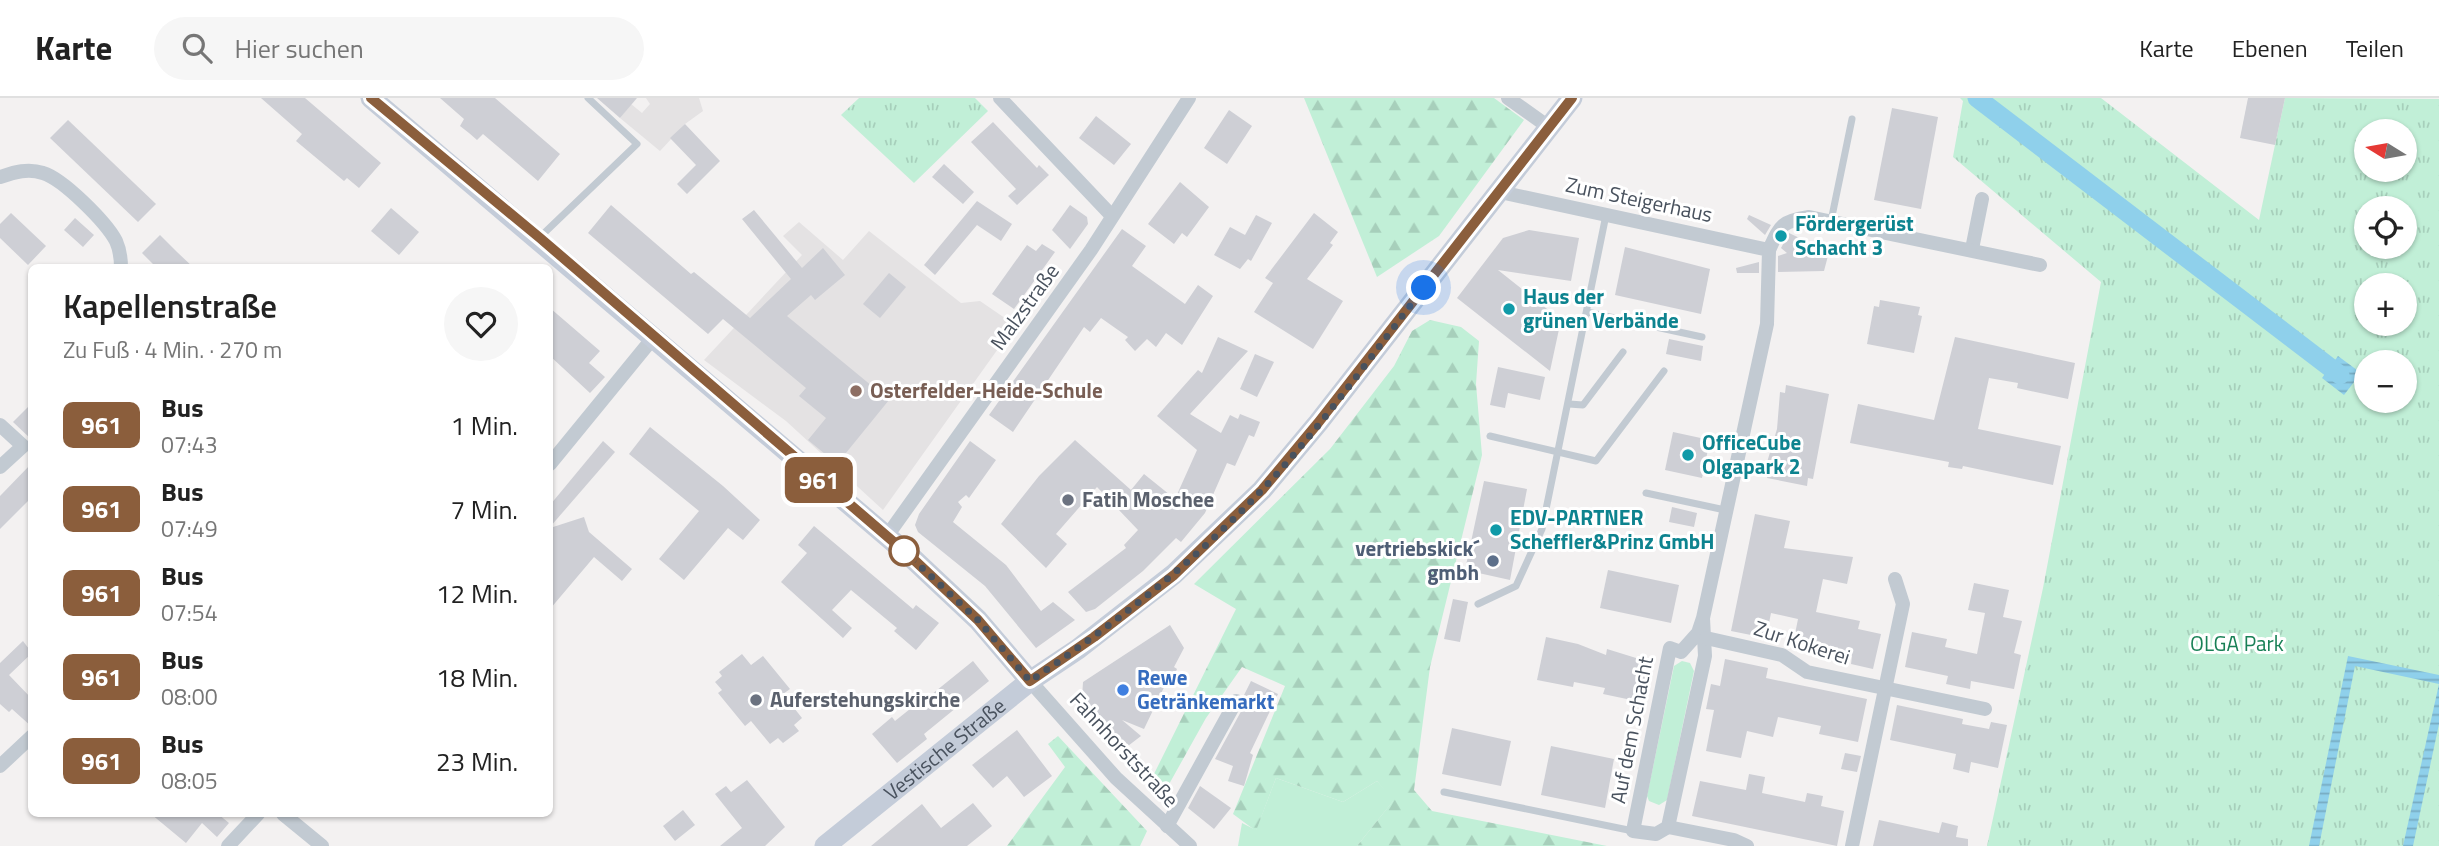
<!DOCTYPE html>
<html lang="de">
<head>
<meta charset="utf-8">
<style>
  :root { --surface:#fff; --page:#f6f6f6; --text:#222; --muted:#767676; --line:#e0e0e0 }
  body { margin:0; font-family:"Titillium Web",sans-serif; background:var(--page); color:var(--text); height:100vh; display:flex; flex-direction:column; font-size:26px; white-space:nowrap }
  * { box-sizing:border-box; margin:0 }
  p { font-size:23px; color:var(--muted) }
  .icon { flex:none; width:38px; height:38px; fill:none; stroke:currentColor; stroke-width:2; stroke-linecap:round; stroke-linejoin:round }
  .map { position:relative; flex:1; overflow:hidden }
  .details { position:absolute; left:28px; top:166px; width:525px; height:553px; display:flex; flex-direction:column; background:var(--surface); border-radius:10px; box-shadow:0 2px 5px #0004 }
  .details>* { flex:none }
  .badge { padding:0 14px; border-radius:10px; font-size:24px; line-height:46px }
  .needle { width:46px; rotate:281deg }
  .buttons { position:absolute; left:2354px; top:21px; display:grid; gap:14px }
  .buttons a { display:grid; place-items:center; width:63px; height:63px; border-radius:50%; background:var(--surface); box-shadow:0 2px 5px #0004; font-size:35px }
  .you { position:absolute; width:35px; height:35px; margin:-18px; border:5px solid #fff; border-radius:50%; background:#1a73e8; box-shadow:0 0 0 10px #1a73e833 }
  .map>.badge { position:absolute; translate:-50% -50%; box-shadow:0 0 0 4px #fff }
  .round { display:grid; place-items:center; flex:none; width:74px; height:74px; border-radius:37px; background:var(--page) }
  .head { display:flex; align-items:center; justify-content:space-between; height:119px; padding:0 35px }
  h1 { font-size:33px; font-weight:600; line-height:52px }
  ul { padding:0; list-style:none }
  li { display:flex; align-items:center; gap:21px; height:84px; padding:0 35px }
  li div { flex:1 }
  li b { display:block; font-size:26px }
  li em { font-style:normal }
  li .badge { min-width:77px; font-weight:700; text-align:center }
  header { display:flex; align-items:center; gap:42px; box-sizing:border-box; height:98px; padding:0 35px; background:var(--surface); border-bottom:2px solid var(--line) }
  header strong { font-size:33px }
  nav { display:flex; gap:38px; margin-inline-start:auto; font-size:24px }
  .search { width:490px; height:63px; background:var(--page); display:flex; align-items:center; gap:18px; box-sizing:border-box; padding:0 24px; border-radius:38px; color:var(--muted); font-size:26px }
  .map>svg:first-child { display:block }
</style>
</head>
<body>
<header>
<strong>Karte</strong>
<div class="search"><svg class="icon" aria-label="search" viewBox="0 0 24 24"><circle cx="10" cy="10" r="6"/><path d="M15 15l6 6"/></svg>Hier suchen</div>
<nav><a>Karte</a><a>Ebenen</a><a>Teilen</a></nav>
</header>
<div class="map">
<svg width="2439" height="748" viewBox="0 0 2439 748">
  <defs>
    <pattern id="forest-firs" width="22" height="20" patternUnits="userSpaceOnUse" patternTransform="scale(1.75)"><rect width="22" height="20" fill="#c1efd7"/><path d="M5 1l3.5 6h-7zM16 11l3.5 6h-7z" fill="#a7cfbb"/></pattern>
    <pattern id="park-tufts" width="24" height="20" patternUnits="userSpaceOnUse" patternTransform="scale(1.75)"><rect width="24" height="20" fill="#c1efd7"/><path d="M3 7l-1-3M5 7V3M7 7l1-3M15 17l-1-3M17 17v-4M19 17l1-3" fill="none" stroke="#a7cfbb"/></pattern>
    <pattern id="water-rules" width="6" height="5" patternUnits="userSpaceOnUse" patternTransform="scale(1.75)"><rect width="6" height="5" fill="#8fd0eb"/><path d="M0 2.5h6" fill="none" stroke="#77abc2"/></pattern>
  </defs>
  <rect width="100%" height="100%" fill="#f3f1f1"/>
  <g fill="#e4e2e3">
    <path d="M646,0H699L703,13L685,26L660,53L620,20L631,6L642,15L650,6Z"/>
    <path d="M799,124L843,162L869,133L961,205L980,203L1015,227L883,412L786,323L704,262L802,157L783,138Z"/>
  </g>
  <g fill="#c1efd7">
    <path d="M1682,563L1690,565L1694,573L1667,702L1659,707L1649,703L1647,698L1674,568Z"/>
    <path d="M1276,680L1343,704L1377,683L1394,702L1357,748H1238L1242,725L1256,732Z"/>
  </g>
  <g fill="url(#forest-firs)">
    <path d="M1304,0H1494L1524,22L1439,138L1377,179Z"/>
    <path d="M1430,222L1461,229L1479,243L1476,286L1482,357L1430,569L1414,692L1432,713L1607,748H1357L1393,703L1377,683L1343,704L1276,680L1256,733L1233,716L1285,588L1242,569L1206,620L1163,697L1150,684L1236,511L1194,486L1330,351L1394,268L1412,233Z"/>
    <path d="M1058,638L1147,733L1140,748H1007L1065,669L1048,646Z"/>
  </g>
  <g fill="url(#park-tufts)" fill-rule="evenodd">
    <path d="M859,0H975L988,13L914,85L841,17Z"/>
    <path d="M1960,0H2101L2259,122L2285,0L2439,1V748H1987L2043,490L2101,184L1953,59L1963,3ZM2366,33H2404V72H2366ZM2366,110H2404V149H2366ZM2366,187H2404V226H2366ZM2366,264H2404V303H2366Z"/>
  </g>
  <g fill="url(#water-rules)">
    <path d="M2338,258L2361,275L2344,297L2322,280Z"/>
    <path d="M2348,558L2439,577V586L2355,568L2319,748H2309Z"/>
    <path d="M2439,586V626L2413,748H2403Z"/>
  </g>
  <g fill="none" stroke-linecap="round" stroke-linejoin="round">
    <path stroke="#8fd0eb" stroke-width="19" d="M1977,0L2340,277"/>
  </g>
  <g fill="#cecfd5">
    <path d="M261,0H305L381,65L359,90L347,80L344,83L296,43L302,36Z"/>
    <path d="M440,0H495L560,56L538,83L483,36L477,42L469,35L460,28L464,21Z"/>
    <path d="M597,0H637L620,20Z"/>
    <path d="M2248,0H2285L2275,47L2240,40Z"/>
    <path d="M1892,10L1938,19L1921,111L1874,102Z"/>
    <path d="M1229,12L1252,28L1227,66L1204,50Z"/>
    <path d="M1096,18L1131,46L1114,67L1079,40Z"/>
    <path d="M68,22L156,106L138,124L50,40Z"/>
    <path d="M993,24L1037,70L1039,67L1049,77L1017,107L1008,98L1016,91L971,44Z"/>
    <path d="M685,26L720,63L687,96L677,86L696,67L670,40Z"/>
    <path d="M944,66L974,94L963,106L932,79Z"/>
    <path d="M1180,84L1209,109L1187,139L1182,135L1174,146L1148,126Z"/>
    <path d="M977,103L1012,126L1001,143L977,127L935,177L924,167Z"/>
    <path d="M611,107L691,176L694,174L750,220L791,181L742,121L754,112L802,170L823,150L845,177L815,202L811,197L787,218L889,302L837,366L808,342L826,320L799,298L806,290L723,221L708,236L588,135Z"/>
    <path d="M1070,107L1087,119L1088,126L1070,151L1052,132Z"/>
    <path d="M391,110L419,134L399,157L371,133Z"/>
    <path d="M11,115L46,148L28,167L0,140V126Z"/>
    <path d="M1314,115L1338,134L1330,145L1333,147L1307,181L1343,203L1313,251L1254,214L1273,185L1265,180Z"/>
    <path d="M1256,117L1272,125L1251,163L1248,161L1240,171L1214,157L1230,129L1245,137Z"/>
    <path d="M1749,117L1771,127L1765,137L1747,121Z"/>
    <path d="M75,120L94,137L83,149L64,132Z"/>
    <path d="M1122,131L1146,148L1132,168L1185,206L1198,187L1213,198L1182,247L1166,235L1156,249L1147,241L1135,253L1125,242L1128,239L1101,220L1090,234L1084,229L1013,334L989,317Z"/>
    <path d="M1529,132L1579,140L1571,183L1498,172L1561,222L1550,273L1457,200L1503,140Z"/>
    <path d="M1789,135L1829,154L1824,173L1778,174V158L1787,155L1781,150Z"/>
    <path d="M160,137L177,154L194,170H157L142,155Z"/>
    <path d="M1042,146L1055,154L1014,211L992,196L1027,147L1036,153Z"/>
    <path d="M1625,149L1710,171L1701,216L1615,197Z"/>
    <path d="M1759,164V175H1737L1736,170Z"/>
    <path d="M889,175L906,189L880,220L863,206Z"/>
    <path d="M1880,202L1920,209L1918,217L1922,218L1914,255L1867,246L1874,208L1879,209Z"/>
    <path d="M550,210L600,253L589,265L605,279L590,295L550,258Z"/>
    <path d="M1218,239L1248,253L1190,316L1221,335L1230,317L1238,321L1240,316L1260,324L1254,339L1249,337L1235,368L1227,365L1205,415L1181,444L1176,440L1143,473L1095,511L1086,514L1068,494L1126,450L1124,447L1138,432L1097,389L1056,436L1067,446L1046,470L1001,426L1039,378L1075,342L1131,392L1144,376L1175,401L1197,352L1157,318L1198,272L1202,275Z"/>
    <path d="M1955,239L2075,265L2068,301L2017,290L2018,285L1989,280L1978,331L2061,348L2053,387L1963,368L1962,371L1948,369L1949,364L1850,345L1858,306L1934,322Z"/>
    <path d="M1669,241L1703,248L1701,263L1666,256Z"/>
    <path d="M1255,256L1274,264L1257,299L1240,291Z"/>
    <path d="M1498,269L1545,279L1540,302L1508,295L1505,310L1490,307Z"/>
    <path d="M1786,287L1829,296L1813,381L1808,380L1807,388L1767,380L1769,372L1765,371L1777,331L1780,294L1785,295Z"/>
    <path d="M32,305V342L13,324Z"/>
    <path d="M650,329L723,388L760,422L743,442L728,430L684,482L659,461L699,413L629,356Z"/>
    <path d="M1673,334L1710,342L1702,380L1665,372Z"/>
    <path d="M603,343L615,354L550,429V407Z"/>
    <path d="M970,343L996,362L969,400L966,397L958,404L962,409L953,424L1006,467L1041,513L1053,504L1075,522L1036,550L985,488L918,434L915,427L919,416Z"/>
    <path d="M32,365V399L0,431V398Z"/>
    <path d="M1484,383L1527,391L1510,482L1465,472Z"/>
    <path d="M1672,409L1697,415L1694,429L1669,424Z"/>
    <path d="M1755,416L1790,423L1784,450L1853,459L1847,486L1823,481L1816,514L1860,523L1858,531L1881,536L1873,571L1851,566L1852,558L1793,546L1798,521L1771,515L1766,540L1731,533Z"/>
    <path d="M584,419L589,434L632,471L622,483L594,459L550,511V430Z"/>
    <path d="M814,428L913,511L916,507L939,525L916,552L894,533L897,530L851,492L832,512L852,530L843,540L781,484L807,455L798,447Z"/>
    <path d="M1608,472L1679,487L1671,525L1600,510Z"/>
    <path d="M1974,485L2009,492L2003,519L2022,523L2014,555L2021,557L2014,591L1971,583L1970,591L1946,586L1948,578L1905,569L1912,534L1947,541L1945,549L1977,556L1985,515L1968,512Z"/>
    <path d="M1453,501L1468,504L1460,544L1444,541Z"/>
    <path d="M1170,527L1184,550L1174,569L1177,571L1172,583L1168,581L1144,631L1122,622L1141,638L1124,651L1082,600L1083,584Z"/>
    <path d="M1546,539L1578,546L1606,557L1607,551L1649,564L1641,604L1603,596L1605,590L1574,584L1573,589L1537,582Z"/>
    <path d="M23,543L32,555L9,577L32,601V629L12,611L9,614L0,606V565Z"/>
    <path d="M742,556L751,567L763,558L790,591L783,596L802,620L794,627L799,633L783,645L778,640L770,646L751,623L745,628L718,595L722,592L715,584L722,578L719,574Z"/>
    <path d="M1725,561L1768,570L1766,580L1867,601L1858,644L1819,636L1821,628L1778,619L1773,639L1747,633L1741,660L1706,653L1714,612L1706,611L1711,586L1720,588Z"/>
    <path d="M973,563L989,583L924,636L927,641L897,665L872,636L892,619L895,623L925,599L926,601Z"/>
    <path d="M1251,583L1278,596L1250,655L1253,657L1244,688L1228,683L1233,668L1215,661L1244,608L1247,599L1244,597Z"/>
    <path d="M1897,607L1963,621L1962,626L1989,631L1991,624L2007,627L1998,670L1971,664L1969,675L1953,671L1956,656L1890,642Z"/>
    <path d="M1452,630L1511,643L1501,688L1442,676Z"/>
    <path d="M1017,632L1052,678L1024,699L1007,678L993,690L972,667Z"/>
    <path d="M1551,648L1614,661L1605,710L1541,697Z"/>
    <path d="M1845,655L1861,658L1857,674L1841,671Z"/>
    <path d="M1749,676L1765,679L1762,695L1805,704L1807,695L1823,698L1821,708L1844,713L1837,748L1692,718L1700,683L1746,692Z"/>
    <path d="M747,682L785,729L765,748H720L742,730L715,696L726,688L731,694Z"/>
    <path d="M1200,688L1231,710L1214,731L1188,710Z"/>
    <path d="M973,705L992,728L967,748H871L922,706L941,730Z"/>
    <path d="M683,712L695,727L675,743L663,728Z"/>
    <path d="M151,716H218L229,725L217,739L202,725L186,745Z"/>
    <path d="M1879,722L1939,735L1942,724L1958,728L1956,739L1968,741V748H1873Z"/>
  </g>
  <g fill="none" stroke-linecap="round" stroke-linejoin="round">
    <g stroke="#c2cad2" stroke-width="7">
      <path d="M1831,123L1852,21"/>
      <path d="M540,139L637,46L588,0"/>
      <path d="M1587,214L1702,239"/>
      <path d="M1569,306L1583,307L1623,254"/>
      <path d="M1490,338L1596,363L1664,273"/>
      <path d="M1646,395L1725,412"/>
      <path d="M1478,506L1516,488L1542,431L1606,117"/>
      <path d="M1444,694L1633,733"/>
    </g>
    <g stroke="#c2cad2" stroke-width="14">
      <path d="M1000,0L1111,117"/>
      <path d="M1508,0L1550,30"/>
      <path d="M0,79C15,74 28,70 43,75C63,81 106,124 116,143C120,152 121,160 121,170"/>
      <path d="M1500,94L1769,152L1767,226L1703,520L1705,558L1668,729L1656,736L1633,733L1670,550L1681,554L1698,535L1703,520"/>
      <path d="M1972,151L1982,101"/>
      <path d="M1769,152C1780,128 1781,123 1809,119L2040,167"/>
      <path d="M0,327L23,348L0,369"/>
      <path d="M550,366L653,240"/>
      <path d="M887,438L1091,152L1189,0"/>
      <path d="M1706,540L1782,557L1807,574L1985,611"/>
      <path d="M1030,583L1116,680L1190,748"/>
      <path d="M0,668L32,638"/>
      <path d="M283,716L322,748"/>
      <path d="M1167,728L1236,603"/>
      <path d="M1668,729L1734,742L1747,748"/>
      <path d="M228,748L258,716"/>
      <path d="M1852,748L1903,506L1895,481"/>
    </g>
    <g stroke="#c4ccd9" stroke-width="21">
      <path d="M371,0L910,458L978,522L1030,583"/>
      <path id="s1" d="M825,748L1030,583L1078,551L1174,476L1262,392L1318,325L1572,0"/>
    </g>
  </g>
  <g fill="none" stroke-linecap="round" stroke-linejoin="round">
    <g stroke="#fff" stroke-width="16">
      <path id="line" d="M371,0L540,140L910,458L978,522L1030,583L1094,539L1174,477L1262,392L1318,325L1572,0"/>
    </g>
    <use href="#line" stroke="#8b5e3c" stroke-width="10"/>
    <path stroke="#49525e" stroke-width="7" stroke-dasharray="0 12.6" d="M904,453L978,522L1030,583C1113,527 1191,467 1260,394C1320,331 1371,258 1424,190"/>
  </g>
  <g fill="#0f9aa8" stroke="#fff" stroke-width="2.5">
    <circle cx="1781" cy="138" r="7"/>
    <circle cx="1509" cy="211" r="7"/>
    <circle cx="1688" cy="357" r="7"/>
    <circle cx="1496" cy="432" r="7"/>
  </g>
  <circle fill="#8d6e63" stroke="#fff" stroke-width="2.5" cx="856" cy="293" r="7"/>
  <g fill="#6b7280" stroke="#fff" stroke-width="2.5">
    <circle cx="1068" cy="402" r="7"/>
    <circle cx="756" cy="602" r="7"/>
  </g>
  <circle fill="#fff" stroke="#8b5e3c" stroke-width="3.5" cx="904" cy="453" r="14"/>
  <circle fill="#5c6f8a" stroke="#fff" stroke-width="2.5" cx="1493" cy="463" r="7"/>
  <circle fill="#3f7fe0" stroke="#fff" stroke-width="2.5" cx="1123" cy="592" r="7"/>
  <g text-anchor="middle" stroke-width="6" stroke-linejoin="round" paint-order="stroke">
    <g font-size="21" fill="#49525e" stroke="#fff">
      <text transform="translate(1639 102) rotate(12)" y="7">Zum Steigerhaus</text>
      <text transform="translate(1025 209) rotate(-54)" y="7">Malzstraße</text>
      <text transform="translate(1802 545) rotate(18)" y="7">Zur Kokerei</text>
      <text transform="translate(1632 632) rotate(-79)" y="7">Auf dem Schacht</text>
      <text dy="7" stroke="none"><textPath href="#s1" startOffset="154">Vestische Straße</textPath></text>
      <text transform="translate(1124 652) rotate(47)" y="7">Fahnhorststraße</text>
    </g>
    <g font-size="21" font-weight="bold" fill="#0d838f" stroke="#fff" text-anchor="start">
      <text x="1795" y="133">Fördergerüst<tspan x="1795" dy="24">Schacht 3</tspan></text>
      <text x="1523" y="206">Haus der<tspan x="1523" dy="24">grünen Verbände</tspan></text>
      <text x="1702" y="352">OfficeCube<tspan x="1702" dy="24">Olgapark 2</tspan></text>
      <text x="1510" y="427">EDV-PARTNER<tspan x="1510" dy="24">Scheffler&amp;Prinz GmbH</tspan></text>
    </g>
    <g font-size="21" font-weight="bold" fill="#785e54" stroke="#fff" text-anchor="start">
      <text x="870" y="300">Osterfelder-Heide-Schule</text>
    </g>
    <g font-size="21" font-weight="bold" fill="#5b616d" stroke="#fff" text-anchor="start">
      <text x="1082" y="409">Fatih Moschee</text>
      <text x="770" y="609">Auferstehungskirche</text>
    </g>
    <g font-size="21" font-weight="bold" fill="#4e5e75" stroke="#fff" text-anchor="end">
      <text x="1479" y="458">vertriebskick´<tspan x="1479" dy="24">gmbh</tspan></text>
    </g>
    <g font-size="21" fill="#198056" stroke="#fff">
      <text x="2237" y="553">OLGA Park</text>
    </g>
    <g font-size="21" font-weight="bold" fill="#366cbe" stroke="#fff" text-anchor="start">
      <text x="1137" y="587">Rewe<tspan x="1137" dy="24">Getränkemarkt</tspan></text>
    </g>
  </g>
</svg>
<div class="buttons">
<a><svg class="needle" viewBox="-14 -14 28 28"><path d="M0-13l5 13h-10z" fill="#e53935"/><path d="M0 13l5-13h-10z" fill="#767676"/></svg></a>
<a><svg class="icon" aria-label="locate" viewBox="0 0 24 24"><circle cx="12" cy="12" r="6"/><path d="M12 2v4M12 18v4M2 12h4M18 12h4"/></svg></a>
<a>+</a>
<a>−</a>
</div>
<div class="you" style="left:1424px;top:190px"></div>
<b class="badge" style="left:819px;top:382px;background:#8b5e3c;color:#fff">961</b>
<section class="details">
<div class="head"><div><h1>Kapellenstraße</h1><p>Zu Fuß · 4 Min. · 270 m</p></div><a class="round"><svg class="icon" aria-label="heart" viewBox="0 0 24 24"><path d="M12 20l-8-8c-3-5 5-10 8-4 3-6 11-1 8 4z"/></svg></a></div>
<ul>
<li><span class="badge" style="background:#8b5e3c;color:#fff">961</span><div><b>Bus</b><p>07:43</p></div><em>1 Min.</em></li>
<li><span class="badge" style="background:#8b5e3c;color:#fff">961</span><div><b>Bus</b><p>07:49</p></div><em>7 Min.</em></li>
<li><span class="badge" style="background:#8b5e3c;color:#fff">961</span><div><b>Bus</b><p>07:54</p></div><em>12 Min.</em></li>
<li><span class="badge" style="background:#8b5e3c;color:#fff">961</span><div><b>Bus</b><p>08:00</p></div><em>18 Min.</em></li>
<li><span class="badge" style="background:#8b5e3c;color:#fff">961</span><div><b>Bus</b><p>08:05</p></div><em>23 Min.</em></li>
</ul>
</section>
</div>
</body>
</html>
